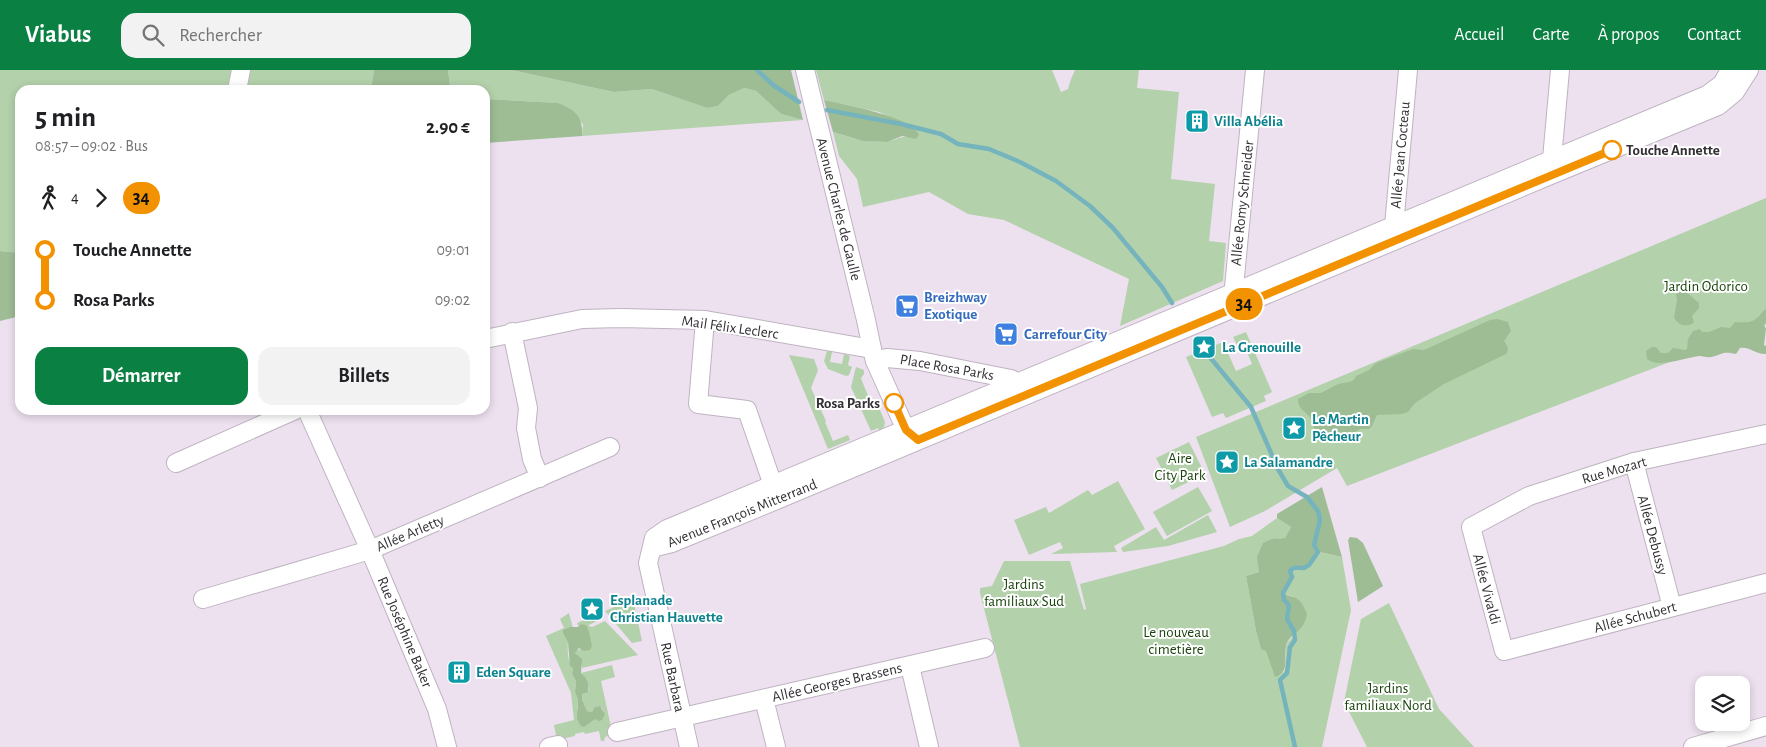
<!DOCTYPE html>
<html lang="fr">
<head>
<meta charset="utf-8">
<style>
  :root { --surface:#fff; --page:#f2f2f2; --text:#202124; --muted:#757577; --accent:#0b8043 }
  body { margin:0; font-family:"Alegreya Sans",sans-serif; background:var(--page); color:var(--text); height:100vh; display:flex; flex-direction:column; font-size:19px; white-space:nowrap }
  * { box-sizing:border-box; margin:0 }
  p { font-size:16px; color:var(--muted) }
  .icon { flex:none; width:28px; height:28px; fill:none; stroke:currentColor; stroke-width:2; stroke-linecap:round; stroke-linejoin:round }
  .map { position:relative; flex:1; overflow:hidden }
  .drawer { position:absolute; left:15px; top:15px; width:475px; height:330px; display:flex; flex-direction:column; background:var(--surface); border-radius:15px; box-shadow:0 2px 8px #0003 }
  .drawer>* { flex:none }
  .badge { padding:0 10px; border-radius:16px; font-size:18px; line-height:32px }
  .controls { position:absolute; left:1695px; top:606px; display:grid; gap:10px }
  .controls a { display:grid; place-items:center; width:55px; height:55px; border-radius:10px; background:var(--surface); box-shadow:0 2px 8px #0003; font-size:25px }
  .map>.badge { position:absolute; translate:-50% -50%; box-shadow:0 0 0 2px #fff }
  .legs { display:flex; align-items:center; gap:8px; height:55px; padding:0 20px; font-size:16px }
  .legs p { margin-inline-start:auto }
  .headline { display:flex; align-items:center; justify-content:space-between; height:85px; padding:0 20px }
  h1 { font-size:28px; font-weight:600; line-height:38px }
  .primary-button { display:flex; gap:10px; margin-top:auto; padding:10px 20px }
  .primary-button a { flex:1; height:58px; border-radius:15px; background:var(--accent); color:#fff; font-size:20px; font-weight:600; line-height:58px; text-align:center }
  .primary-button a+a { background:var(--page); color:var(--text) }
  ul { padding:0 20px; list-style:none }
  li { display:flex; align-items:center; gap:18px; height:50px; font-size:19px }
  li i { display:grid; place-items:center; width:8px; height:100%; margin:0 6px; background:currentColor }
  li i::after { content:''; width:12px; height:12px; margin:-6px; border:4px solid; border-radius:50%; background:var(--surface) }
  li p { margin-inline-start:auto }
  li:first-child i { background:linear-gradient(#0000 50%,currentColor 0) }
  li:last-child i { background:linear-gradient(currentColor 50%,#0000 0) }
  header { display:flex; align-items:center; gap:30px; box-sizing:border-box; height:70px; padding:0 25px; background:var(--accent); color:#fff }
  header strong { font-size:24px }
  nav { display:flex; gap:28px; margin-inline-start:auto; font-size:18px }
  .search { width:350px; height:45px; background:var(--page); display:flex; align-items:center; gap:12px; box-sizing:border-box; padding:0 18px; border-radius:15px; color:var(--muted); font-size:19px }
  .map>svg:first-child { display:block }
</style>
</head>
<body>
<header>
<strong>Viabus</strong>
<div class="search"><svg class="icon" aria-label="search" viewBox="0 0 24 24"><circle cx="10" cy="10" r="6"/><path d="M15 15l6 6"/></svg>Rechercher</div>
<nav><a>Accueil</a><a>Carte</a><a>À propos</a><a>Contact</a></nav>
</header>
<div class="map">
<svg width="1766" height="677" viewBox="0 0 1766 677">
  <rect width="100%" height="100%" fill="#ede1ef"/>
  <g fill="#b3d1ab">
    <path d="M0,0H374L371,20H20V183L0,181Z"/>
    <path d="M448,0H511L614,22L652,19L707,38L718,36L729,25L744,18L756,21L781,44L803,50L582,66L583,54L558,33L485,29V20H460L450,16Z"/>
    <path d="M816,0H1052L1061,22L1068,19L1071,9L1075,0H1139L1137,18L1179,22L1171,109L1215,114L1209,171L1226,173L1223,211L1120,256L1129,209L1004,150L968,144L929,122L863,137L857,109L839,86L833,62C851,68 870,74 889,71C896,70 901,66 908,67L904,53L879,42L824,30Z"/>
    <path d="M1766,128V255L1347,416L1337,398L1265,441L1230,457L1196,367Z"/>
    <path d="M1246,262L1272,322L1264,326L1266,331L1226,348L1223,343L1212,347L1186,287L1223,272L1236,301L1252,294L1245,277L1239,279L1233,267Z"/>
    <path d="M827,281L832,282L830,292L842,294L844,284L850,286L848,295L852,297L849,305L846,306L828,299L824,291Z"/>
    <path d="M789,285L814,289L818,300L811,318L826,351L825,352L833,371L848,365L850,370L828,379Z"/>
    <path d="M856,297L864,300V304L861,308L862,311L873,338H879L885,352L884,357L879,361L878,358L871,361L851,317Z"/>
    <path d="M1189,372L1205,404L1172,420L1156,388Z"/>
    <path d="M1118,411L1145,459L1114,476L1117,482L1051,484L1063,478L1060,472L1029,485L1014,450L1046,437L1049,443L1088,420L1092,425Z"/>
    <path d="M1198,417L1212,441L1167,466L1153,442Z"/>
    <path d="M1208,445L1217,462L1168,476L1123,482L1121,478L1156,457L1164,470Z"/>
    <path d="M1277,448L1291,457L1285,468H1279L1259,502L1246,506L1256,561L1261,579L1266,580L1283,603C1292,587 1277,578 1296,564L1293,526L1286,525L1285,522L1289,514L1290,501L1295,497C1307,500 1313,490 1318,482L1342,487L1351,540L1322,677H1020L980,523V518L992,516L1004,491H1070L1084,540L1086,539L1080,514L1224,476L1239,469L1252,466Z"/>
    <path d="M633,529L642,571L632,573L605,541Z"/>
    <path d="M1389,533L1439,639L1474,677H1367L1344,632L1361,549Z"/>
    <path d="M569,543L573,558L570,557C568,569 565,588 573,598L572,604L576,611L575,622L578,630L577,640L595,649L605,644L602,638L597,636L592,642L587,641L581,626L582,624L589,620C589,610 586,609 581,603L612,595L615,607L601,611L613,666L611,665L605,667L604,671H601L599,661L585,664L584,662L575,664V666L557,670L554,655L574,650L571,623L546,566L564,558L560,549Z"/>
    <path d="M598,544L601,549L589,555V556L592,557L605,551L638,585L582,598L580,587L576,585L575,581L581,579L589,570L581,554L579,557L577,553Z"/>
  </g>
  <g fill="#9ebd95">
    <path d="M374,0H448L450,16L460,20H371Z"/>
    <path d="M511,0H791L803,50L781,44L756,21L744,18L729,25L718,36L707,38L652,19L614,22Z"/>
    <path d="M485,29L558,33C575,40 583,46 582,66L485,73Z"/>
    <path d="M824,30C842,34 914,47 919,65L916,69L902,66L887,72L863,71L833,62Z"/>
    <path d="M0,181L20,183V246L0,251Z"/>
    <path d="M1680,221L1686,222L1699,233V238L1692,246L1694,252L1692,254C1684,257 1679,255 1674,248L1677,230L1676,224Z"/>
    <path d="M1766,239V252L1764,255L1766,259L1764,275L1766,276V284C1756,285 1750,276 1740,278L1736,284C1722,281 1724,284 1711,287C1707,288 1703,286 1700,286C1686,287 1658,299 1647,289L1646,281L1652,277H1656L1661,283H1668L1673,278L1685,280L1687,279L1688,269L1693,261L1700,259L1702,262H1709L1721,257L1730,258L1735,252C1743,252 1750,254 1757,248C1761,245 1761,242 1766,239Z"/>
    <path d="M1497,249L1508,252L1511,261L1504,271C1507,276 1510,278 1506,284L1444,314L1415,333L1408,342L1402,344L1377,345L1372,356L1369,359H1360L1352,364L1345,363L1324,370C1313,366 1315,354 1309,346C1303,340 1298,338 1298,329L1309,323H1321L1338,314L1349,312L1354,310L1356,306L1369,300L1376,293L1413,279L1424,280L1490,250Z"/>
    <path d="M1322,417L1342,487L1319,482L1309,495L1304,498L1295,497L1290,501L1292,507L1285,522L1286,525C1299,527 1302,532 1307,544C1304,562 1292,562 1287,573C1282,586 1292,601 1275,607L1266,581L1261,579L1256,561L1246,506L1259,502L1257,487L1263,473L1272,469L1285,468L1291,457L1277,448V444Z"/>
    <path d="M1350,467L1357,468L1363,473L1383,516L1358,532L1348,470Z"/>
    <path d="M581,554L586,555C590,561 590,569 592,576L590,580L584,581L579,578L575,583L582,589L581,603C587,609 590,612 588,622L582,624V629L587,641L592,642L595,637L600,636L605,644L602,650L599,651L595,649L584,657L581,656L577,649L578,630L575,622L576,611L572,604L573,598L570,596L568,572L563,563V560L570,557H578Z"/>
  </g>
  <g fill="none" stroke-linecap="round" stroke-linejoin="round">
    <g stroke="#76b4bd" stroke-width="4.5">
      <path d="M757,0L773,15L799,32"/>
      <path d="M827,40L901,54L941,64L958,74L989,79L1020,92L1056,111L1090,136L1113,158L1162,217L1172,233"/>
      <path d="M1204,280L1251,337L1278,399L1288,416L1307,427L1318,441L1320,450L1314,475L1318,482L1309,495L1304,498C1298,498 1294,496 1290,501L1292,507L1283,523L1284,530L1289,535L1287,549L1294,561L1295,570L1290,577L1287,603L1280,610L1295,677"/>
    </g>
    <g stroke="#bfb3c2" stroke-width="20">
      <g id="minor">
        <path d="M805,0L866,250L872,279"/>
        <path d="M237,20L241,0"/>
        <path d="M1555,97L1552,89L1560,0"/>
        <path d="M1397,163L1394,156L1408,0"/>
        <path d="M1240,232L1234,217L1255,0"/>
        <path d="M705,250L698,334L747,340L776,424"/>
        <path d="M512,262L528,338L526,358L532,389L540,408"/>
        <path d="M485,269L582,249L621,248L705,250L872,279L875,291L906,360L914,367"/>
        <path d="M875,291L887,288L920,291L1011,309L1022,316"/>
        <path d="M307,340L370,480L437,639L447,677"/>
        <path d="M1766,364L1634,392L1529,426L1471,457L1504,581L1766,513"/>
        <path d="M1634,392L1672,537"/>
        <path d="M176,393L295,340"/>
        <path d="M652,478L672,473L779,429L1546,107L1718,36L1735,22L1749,0"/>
        <path d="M203,529L370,480L610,377"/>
        <path d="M910,596L929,677"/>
        <path d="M764,629L776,677"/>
        <path d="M617,662L985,578"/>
        <path d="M549,677L558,675"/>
        <path d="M689,677L648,493L654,468L667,459L1707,25L1722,14L1730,0"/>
        <path d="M1693,677L1766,656"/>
      </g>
    </g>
    <use href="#minor" stroke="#fff" stroke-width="18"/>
  </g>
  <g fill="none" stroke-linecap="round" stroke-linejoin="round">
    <g stroke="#fff" stroke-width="11">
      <path id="line-1" d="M894,333L906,360L918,370L1612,80"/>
    </g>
    <use href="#line-1" stroke="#f39200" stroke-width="8"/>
  </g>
  <defs>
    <g id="building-square" transform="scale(1.25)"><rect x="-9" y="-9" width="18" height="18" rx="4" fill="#0f9aa8" stroke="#fff"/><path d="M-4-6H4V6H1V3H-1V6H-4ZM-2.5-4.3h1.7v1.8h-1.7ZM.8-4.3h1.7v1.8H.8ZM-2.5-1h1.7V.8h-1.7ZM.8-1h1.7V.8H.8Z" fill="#fff"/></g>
    <g id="supermarket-square" transform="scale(1.25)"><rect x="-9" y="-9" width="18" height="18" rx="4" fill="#3f7fe0" stroke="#fff"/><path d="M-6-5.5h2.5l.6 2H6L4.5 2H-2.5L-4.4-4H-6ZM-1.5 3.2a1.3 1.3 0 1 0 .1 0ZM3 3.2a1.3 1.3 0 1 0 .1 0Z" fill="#fff"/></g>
    <g id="sight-square" transform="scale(1.25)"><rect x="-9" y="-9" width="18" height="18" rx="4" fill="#0f9aa8" stroke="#fff"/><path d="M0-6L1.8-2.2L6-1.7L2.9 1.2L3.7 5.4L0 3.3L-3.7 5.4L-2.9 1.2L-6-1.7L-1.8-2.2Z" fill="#fff"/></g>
  </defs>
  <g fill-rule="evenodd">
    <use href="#building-square" x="1197" y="51"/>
    <use href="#supermarket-square" x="907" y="236"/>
    <use href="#supermarket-square" x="1006" y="264"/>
    <use href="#sight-square" x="1204" y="277"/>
    <use href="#sight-square" x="1294" y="358"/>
    <use href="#sight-square" x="1227" y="392"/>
    <use href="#sight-square" x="592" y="539"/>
    <use href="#building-square" x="459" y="602"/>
  </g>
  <g fill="#fff" stroke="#f39200" stroke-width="2.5">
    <circle cx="1612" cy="80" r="9"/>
    <circle cx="894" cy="333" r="9"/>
  </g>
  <g text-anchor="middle" stroke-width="4" stroke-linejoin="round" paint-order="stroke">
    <g font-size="15" font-weight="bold" fill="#0d838f" stroke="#fff" text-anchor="start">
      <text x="1214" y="56">Villa Abélia</text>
      <text x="1222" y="282">La Grenouille</text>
      <text x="1312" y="354">Le Martin<tspan x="1312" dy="17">Pêcheur</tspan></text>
      <text x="1244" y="397">La Salamandre</text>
      <text x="610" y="535">Esplanade<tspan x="610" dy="17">Christian Hauvette</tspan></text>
      <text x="476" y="607">Eden Square</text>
    </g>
    <g font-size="15" font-weight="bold" fill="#332f34" stroke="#fff" text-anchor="start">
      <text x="1626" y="85">Touche Annette</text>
      <text x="880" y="338" text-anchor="end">Rosa Parks</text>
    </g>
    <g font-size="15" fill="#332f34" stroke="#fff">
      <text transform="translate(1400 85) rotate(-85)" y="5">Allée Jean Cocteau</text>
      <text transform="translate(1242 133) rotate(-84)" y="5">Allée Romy Schneider</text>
      <text transform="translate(839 139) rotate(76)" y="5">Avenue Charles de Gaulle</text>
      <text transform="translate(730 257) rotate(8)" y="5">Mail Félix Leclerc</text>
      <text transform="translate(947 297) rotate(10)" y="5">Place Rosa Parks</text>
      <text transform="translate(1614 400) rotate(-16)" y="5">Rue Mozart</text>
      <text transform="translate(742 443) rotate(-22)" y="5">Avenue François Mitterrand</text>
      <text transform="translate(410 463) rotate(-23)" y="5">Allée Arletty</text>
      <text transform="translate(1653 465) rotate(75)" y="5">Allée Debussy</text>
      <text transform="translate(1487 519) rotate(75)" y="5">Allée Vivaldi</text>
      <text transform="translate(1635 547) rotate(-15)" y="5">Allée Schubert</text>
      <text transform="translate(405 562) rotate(67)" y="5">Rue Joséphine Baker</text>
      <text transform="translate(673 607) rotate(78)" y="5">Rue Barbara</text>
      <text transform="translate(837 612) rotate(-13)" y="5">Allée Georges Brassens</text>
    </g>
    <g font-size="15" fill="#1a440c" stroke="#fff">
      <text x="1706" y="221">Jardin Odorico</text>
      <text x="1180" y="393">Aire<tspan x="1180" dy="17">City Park</tspan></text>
      <text x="1024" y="519">Jardins<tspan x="1024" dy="17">familiaux Sud</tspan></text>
      <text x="1176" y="567">Le nouveau<tspan x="1176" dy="17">cimetière</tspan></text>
      <text x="1388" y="623">Jardins<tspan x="1388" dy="17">familiaux Nord</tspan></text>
    </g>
    <g font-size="15" font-weight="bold" fill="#366cbe" stroke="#fff" text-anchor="start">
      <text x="924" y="232">Breizhway<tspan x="924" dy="17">Exotique</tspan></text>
      <text x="1024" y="269">Carrefour City</text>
    </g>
  </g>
</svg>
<div class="controls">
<a><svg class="icon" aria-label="layers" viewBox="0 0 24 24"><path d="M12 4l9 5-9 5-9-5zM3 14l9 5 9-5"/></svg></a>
</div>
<b class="badge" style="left:1244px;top:234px;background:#f39200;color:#111">34</b>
<section class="drawer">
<div class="headline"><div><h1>5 min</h1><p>08:57 – 09:02 · Bus</p></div><b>2.90 €</b></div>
<div class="legs"><svg class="icon" aria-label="walk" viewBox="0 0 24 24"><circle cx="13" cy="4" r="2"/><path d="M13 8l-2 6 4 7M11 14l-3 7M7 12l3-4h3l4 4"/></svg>4<svg class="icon" aria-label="forward" viewBox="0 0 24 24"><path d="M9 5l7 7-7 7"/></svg><b class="badge" style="background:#f39200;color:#111">34</b></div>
<ul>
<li><i style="color:#f39200"></i><b>Touche Annette</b><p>09:01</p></li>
<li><i style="color:#f39200"></i><b>Rosa Parks</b><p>09:02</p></li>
</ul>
<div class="primary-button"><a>Démarrer</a><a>Billets</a></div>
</section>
</div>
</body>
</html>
